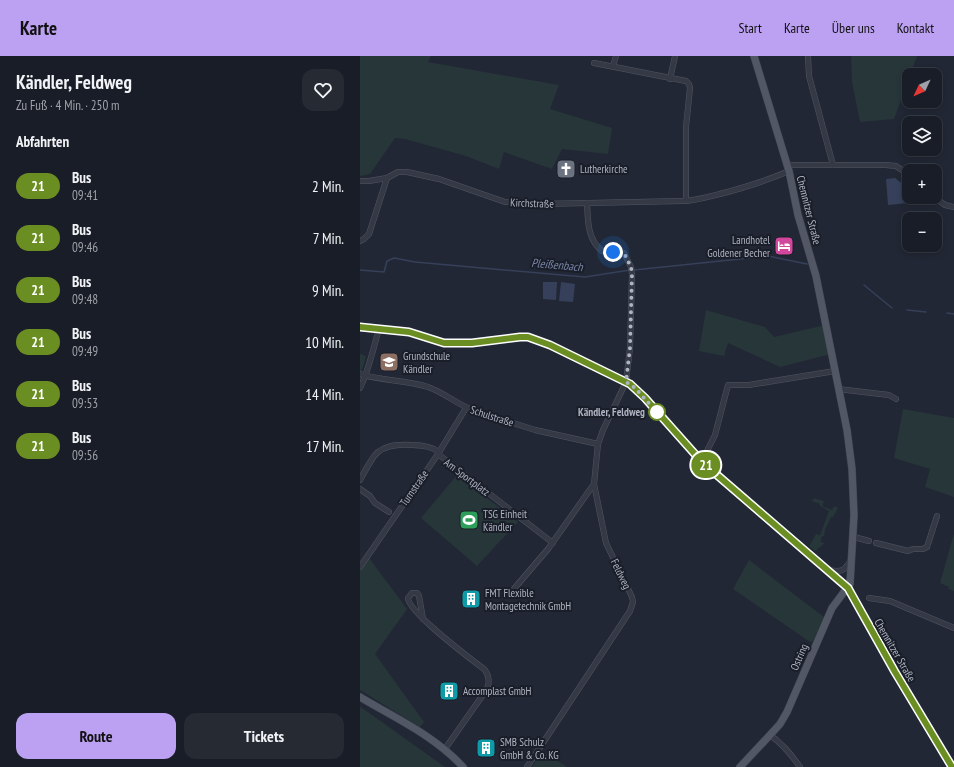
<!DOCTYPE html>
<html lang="de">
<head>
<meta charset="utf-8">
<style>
  :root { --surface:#191d27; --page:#262a33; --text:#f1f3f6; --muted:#9fa2a7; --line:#373b44; --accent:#bca0f2 }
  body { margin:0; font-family:"PT Sans Narrow",sans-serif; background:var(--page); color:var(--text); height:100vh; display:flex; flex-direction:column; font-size:15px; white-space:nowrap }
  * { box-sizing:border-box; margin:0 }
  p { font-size:13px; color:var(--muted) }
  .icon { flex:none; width:22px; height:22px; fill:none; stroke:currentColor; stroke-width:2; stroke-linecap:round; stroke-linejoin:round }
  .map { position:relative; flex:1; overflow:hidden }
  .panel { display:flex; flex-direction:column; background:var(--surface); width:360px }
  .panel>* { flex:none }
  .badge { padding:0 8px; border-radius:13px; font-size:14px; line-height:26px }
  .needle { width:26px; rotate:226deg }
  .controls { position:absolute; left:542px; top:12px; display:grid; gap:8px }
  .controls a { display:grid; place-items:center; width:40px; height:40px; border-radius:8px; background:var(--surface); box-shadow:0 2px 6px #0003,0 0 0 1px var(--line); font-size:20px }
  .you { position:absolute; width:20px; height:20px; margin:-10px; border:3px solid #fff; border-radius:50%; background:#1a73e8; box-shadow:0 0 0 6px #1a73e833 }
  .map>.badge { position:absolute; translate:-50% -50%; box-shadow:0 0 0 2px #fff }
  h2 { padding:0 16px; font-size:15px; line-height:36px }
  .round { display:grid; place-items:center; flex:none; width:42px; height:42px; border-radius:12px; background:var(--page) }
  .summary { display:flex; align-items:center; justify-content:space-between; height:68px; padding:0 16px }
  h1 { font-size:19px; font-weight:800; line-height:30px }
  .button { display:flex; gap:8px; margin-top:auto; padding:8px 16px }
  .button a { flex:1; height:46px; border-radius:12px; background:var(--accent); color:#111; font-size:16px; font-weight:800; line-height:46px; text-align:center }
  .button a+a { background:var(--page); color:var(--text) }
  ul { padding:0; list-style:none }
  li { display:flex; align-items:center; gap:12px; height:52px; padding:0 16px }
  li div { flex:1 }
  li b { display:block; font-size:15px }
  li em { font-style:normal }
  li .badge { min-width:44px; font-weight:700; text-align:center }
  header { display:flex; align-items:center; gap:24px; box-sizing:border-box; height:56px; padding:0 20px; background:var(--accent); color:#111 }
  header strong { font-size:19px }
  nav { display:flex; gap:22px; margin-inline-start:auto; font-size:14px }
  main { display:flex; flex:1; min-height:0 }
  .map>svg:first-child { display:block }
</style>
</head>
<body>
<header>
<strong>Karte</strong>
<nav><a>Start</a><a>Karte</a><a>Über uns</a><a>Kontakt</a></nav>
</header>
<main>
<section class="panel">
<div class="summary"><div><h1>Kändler, Feldweg</h1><p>Zu Fuß · 4 Min. · 250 m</p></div><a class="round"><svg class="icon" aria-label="heart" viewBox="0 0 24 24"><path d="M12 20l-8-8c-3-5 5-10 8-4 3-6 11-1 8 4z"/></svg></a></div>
<h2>Abfahrten</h2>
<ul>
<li><span class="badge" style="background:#6b8e23;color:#fff">21</span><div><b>Bus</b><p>09:41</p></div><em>2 Min.</em></li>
<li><span class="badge" style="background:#6b8e23;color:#fff">21</span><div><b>Bus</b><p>09:46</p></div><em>7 Min.</em></li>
<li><span class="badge" style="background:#6b8e23;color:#fff">21</span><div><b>Bus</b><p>09:48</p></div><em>9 Min.</em></li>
<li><span class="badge" style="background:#6b8e23;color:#fff">21</span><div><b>Bus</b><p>09:49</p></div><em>10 Min.</em></li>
<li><span class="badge" style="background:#6b8e23;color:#fff">21</span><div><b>Bus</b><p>09:53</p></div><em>14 Min.</em></li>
<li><span class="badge" style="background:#6b8e23;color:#fff">21</span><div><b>Bus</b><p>09:56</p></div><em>17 Min.</em></li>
</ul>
<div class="button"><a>Route</a><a>Tickets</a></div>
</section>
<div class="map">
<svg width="594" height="711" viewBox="0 0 594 711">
  <rect width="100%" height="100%" fill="#212734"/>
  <g fill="#273639">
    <path d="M0,0H71L68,6L199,29L190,53L252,72L248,98L202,93L192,113L144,96L139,113L106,100L45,83L35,82L10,118L0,120Z"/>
    <path d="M491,0H557L550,19H549V22L534,63L500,66L492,26Z"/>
    <path d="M346,254L405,271L414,281L465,269L471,298L420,311L368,287L364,300L339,295Z"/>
    <path d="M0,298L6,300L1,318L0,317Z"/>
    <path d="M543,353L594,362V441L565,431L570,413L534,402Z"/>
    <path d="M97,419L158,466L117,510L61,462Z"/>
    <path d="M454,442L464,445L462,450L472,454L474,450L478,452L473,461H471L465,474L464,480L461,481V486L464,487V488L455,495L449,490L456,478L460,479L469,455L460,450V448L452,445Z"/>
    <path d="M594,477V535L588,533L589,531L580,527Z"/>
    <path d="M9,502L47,553L15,598L64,666L60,671L0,634V515Z"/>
    <path d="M389,504L464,561L453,585L450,586L373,533Z"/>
    <path d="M0,651L5,654L85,711H0Z"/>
    <path d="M182,695L207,711H172Z"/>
  </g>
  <g fill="#36405a">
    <path d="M535,122L549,133L550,141L548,147L528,149L526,123Z"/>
    <path d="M183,226H197L196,244L183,243Z"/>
    <path d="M201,226L215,228L213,246L199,245Z"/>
  </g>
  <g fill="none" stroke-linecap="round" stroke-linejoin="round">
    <g stroke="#36405a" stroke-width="1.5">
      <path d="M0,214L24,216L27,205L34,202L55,206L225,221L270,214"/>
      <path d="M274,214L408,200L447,208"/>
      <path d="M504,229L532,252"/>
      <path d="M547,254L566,256"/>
      <path d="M587,257L594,258"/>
    </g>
    <g stroke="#525663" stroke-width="6">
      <g id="minor">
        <path d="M448,0L449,20L473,109"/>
        <path d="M234,7L326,25L329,28L330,32L326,71V145"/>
        <path d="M253,10L256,0"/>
        <path d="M310,23L315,0"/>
        <path d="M427,110L432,109H526L536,110L549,119"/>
        <path d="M0,125H9L27,122L38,116H47L79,123L145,146L181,148L322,145C335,145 347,141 360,138C383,132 406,125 429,115"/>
        <path d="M574,141L585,149L594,151"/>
        <path d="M0,185L4,183L9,178L27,122"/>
        <path d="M0,271L49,276L77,285L95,287H112L160,281H168L190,289L270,328L285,342L342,405L488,532L535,616L592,711"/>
        <path d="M0,318C22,325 46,324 68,331C85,337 98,349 115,355L175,374L238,388"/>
        <path d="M0,332C9,314 13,293 19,273"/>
        <path d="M478,333L529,339L536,343"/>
        <path d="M78,398L193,487"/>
        <path d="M342,405L355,379L368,329H389L475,315"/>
        <path d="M0,424C4,417 7,411 11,405C19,389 37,388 52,389C62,389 71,390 79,396"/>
        <path d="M0,433L10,440L15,447L29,456"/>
        <path d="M494,481L509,485"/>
        <path d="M516,487L548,495L553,493H563L567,491L577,460"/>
        <path d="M0,511L78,398L106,352"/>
        <path d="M468,514C481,516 484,516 491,504"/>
        <path d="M153,534L188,493L234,428"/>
        <path d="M509,542L530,545L594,572"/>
        <path d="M63,563L59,540L57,537H52L48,542C48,556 111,603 125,614C129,620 130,626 127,633L85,693"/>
        <path d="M410,679C423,688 431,698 440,711"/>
        <path d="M167,711L270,555L273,546L272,541L246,487L234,428L238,388L243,374L266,326L270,292L272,218L271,211L264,197L242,195C227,183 228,164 227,147"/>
      </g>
    </g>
    <g stroke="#3e424e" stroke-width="8">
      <g id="major">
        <path d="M0,641C35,662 75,680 103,711"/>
        <path d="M380,711L410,679L420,668L427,656L472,552L490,528L494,459L492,413L487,374L456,220L438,159L429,115L394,0"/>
      </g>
    </g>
    <use href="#minor" stroke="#343945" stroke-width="5"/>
    <use href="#major" stroke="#525765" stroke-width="7"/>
  </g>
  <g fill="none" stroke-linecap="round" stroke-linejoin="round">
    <g stroke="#fff" stroke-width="9">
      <path id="line" d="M0,271L49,276L84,287H112L160,281H168L190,289L270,328L285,342L342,406L488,532L535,616L592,711"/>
    </g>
    <use href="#line" stroke="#6b8e23" stroke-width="6"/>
    <path stroke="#aeb3c2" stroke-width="4" stroke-dasharray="0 7.2" d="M253,196L264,197L271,211L272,218L270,292L266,326L275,332L297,356"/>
  </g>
  <defs>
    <g id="church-square" transform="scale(1)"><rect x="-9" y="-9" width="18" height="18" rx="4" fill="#6b7280" stroke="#1a1e29"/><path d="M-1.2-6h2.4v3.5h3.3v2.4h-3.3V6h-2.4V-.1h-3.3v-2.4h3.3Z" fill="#fff"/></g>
    <g id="hotel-square" transform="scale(1)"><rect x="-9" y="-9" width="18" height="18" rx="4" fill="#d1479c" stroke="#1a1e29"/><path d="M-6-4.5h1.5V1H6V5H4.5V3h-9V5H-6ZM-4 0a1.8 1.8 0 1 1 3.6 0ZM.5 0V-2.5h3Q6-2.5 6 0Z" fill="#fff"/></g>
    <g id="school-square" transform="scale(1)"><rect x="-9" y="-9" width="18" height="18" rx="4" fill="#8d6e63" stroke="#1a1e29"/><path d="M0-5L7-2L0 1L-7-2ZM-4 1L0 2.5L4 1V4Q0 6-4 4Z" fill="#fff"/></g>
    <g id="stadium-square" transform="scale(1)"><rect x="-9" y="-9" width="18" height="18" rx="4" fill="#2e9e5b" stroke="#1a1e29"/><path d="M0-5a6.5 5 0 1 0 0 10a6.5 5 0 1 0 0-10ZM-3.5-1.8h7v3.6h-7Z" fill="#fff"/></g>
    <g id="building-square" transform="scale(1)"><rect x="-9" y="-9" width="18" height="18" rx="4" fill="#0f9aa8" stroke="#1a1e29"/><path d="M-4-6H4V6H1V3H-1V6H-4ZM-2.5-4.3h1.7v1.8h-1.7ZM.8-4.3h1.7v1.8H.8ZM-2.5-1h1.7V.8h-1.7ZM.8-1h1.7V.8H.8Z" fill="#fff"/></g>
  </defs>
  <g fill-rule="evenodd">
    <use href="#church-square" x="206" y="113"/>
    <use href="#hotel-square" x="424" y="190"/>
    <use href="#school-square" x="29" y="306"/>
    <use href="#stadium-square" x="109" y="464"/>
    <use href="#building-square" x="111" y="543"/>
    <use href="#building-square" x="89" y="635"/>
    <use href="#building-square" x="126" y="692"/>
  </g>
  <circle fill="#fff" stroke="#6b8e23" stroke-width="2" cx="297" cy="356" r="8"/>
  <g text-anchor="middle" stroke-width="4" stroke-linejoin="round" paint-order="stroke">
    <g font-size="11" fill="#aeb3c2" stroke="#1a1e29" text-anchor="start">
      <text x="220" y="117">Lutherkirche</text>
      <text x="410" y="188" text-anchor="end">Landhotel<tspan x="410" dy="13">Goldener Becher</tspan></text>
      <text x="43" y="304">Grundschule<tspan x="43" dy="13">Kändler</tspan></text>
      <text x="123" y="462">TSG Einheit<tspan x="123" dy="13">Kändler</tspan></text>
      <text x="125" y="541">FMT Flexible<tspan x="125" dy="13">Montagetechnik GmbH</tspan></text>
      <text x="103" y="639">Accomplast GmbH</text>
      <text x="140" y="690">SMB Schulz<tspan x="140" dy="13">GmbH &amp; Co. KG</tspan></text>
    </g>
    <g font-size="11" fill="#aeb3c2" stroke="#1a1e29">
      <text transform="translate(172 147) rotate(2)" y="4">Kirchstraße</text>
      <text transform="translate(449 154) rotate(76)" y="4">Chemnitzer Straße</text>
      <text transform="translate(132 360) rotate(18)" y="4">Schulstraße</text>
      <text transform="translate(107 421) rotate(37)" y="4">Am Sportplatz</text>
      <text transform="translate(54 432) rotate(-55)" y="4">Turnstraße</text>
      <text transform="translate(261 518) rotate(64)" y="4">Feldweg</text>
      <text transform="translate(535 594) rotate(60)" y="4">Chemnitzer Straße</text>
      <text transform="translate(439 601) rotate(-67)" y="4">Ostring</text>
    </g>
    <g font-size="11" font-weight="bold" fill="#aeb3c2" stroke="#1a1e29" text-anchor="end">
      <text x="285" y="360">Kändler, Feldweg</text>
    </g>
    <g font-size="12" font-style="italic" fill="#7986a8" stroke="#1a1e29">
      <text transform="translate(197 209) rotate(5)" y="4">Pleißenbach</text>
    </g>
  </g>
</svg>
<div class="controls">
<a><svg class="needle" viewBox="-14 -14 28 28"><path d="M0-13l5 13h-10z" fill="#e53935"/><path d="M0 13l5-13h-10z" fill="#9fa2a7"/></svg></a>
<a><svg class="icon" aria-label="layers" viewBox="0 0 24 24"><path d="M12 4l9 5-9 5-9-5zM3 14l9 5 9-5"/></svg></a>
<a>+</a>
<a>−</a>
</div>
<div class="you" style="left:253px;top:196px"></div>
<b class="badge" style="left:346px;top:409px;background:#6b8e23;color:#fff">21</b>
</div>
</main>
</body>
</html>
